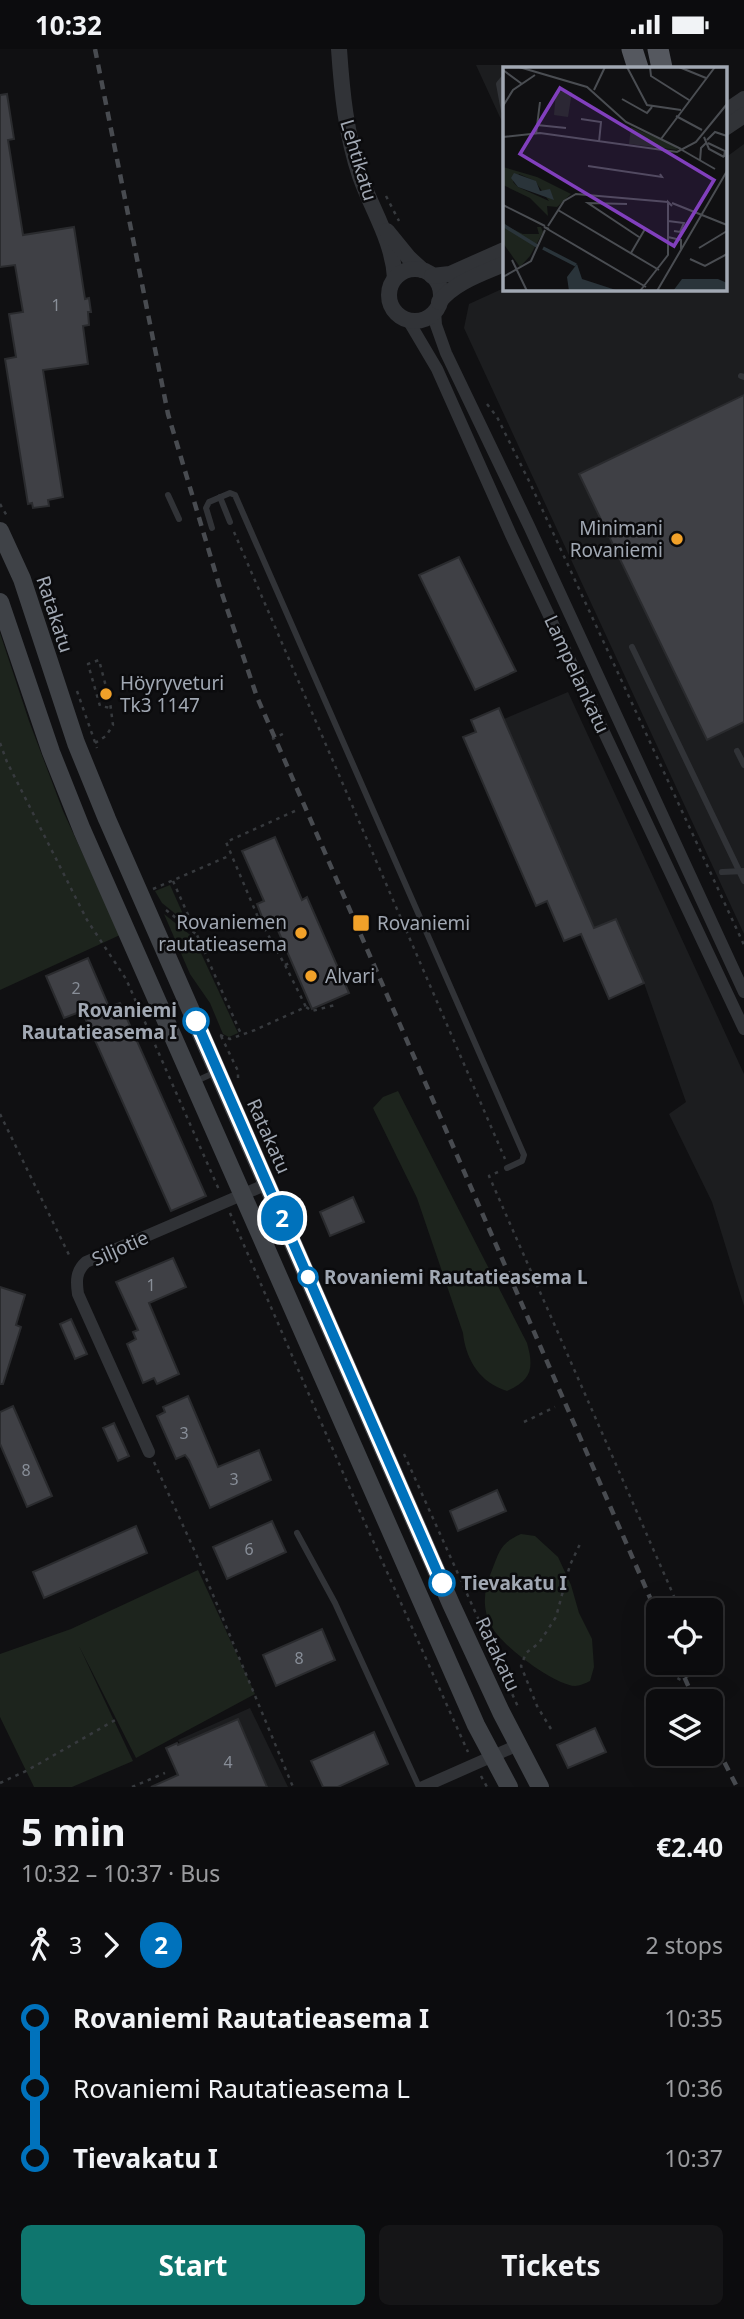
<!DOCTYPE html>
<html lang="en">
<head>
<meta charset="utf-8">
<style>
  :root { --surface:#0c0c0e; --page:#151517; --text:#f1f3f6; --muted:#9a9b9e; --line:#2c2c2e; --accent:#0f766e }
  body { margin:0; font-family:"Noto Sans",sans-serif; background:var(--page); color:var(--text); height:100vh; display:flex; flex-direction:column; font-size:26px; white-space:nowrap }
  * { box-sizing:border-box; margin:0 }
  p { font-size:23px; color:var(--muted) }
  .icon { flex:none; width:38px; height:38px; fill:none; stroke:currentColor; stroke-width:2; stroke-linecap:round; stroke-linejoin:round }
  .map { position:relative; height:1738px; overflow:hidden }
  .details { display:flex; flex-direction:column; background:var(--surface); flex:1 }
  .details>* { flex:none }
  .badge { padding:0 14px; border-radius:23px; font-size:24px; line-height:46px }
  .buttons { position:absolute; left:646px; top:1549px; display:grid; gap:14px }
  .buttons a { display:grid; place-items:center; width:77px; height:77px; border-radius:10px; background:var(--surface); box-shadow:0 7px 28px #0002,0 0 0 2px var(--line); font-size:35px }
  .map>.badge { position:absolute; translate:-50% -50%; box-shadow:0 0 0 4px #fff }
  .legs { display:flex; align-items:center; gap:10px; height:77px; padding:0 21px; font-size:23px }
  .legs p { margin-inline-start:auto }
  .summary { display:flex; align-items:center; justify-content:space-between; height:119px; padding:0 21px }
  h1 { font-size:38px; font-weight:700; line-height:52px }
  .primary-button { display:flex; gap:14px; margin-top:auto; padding:14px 21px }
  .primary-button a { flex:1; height:80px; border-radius:10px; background:var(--accent); color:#fff; font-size:28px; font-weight:700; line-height:80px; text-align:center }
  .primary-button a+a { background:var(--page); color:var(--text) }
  ul { padding:0 21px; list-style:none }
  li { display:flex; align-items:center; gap:24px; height:70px; font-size:26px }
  li i { display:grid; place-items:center; width:10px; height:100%; margin:0 9px; background:currentColor }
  li i::after { content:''; width:18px; height:18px; margin:-9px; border:5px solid; border-radius:50%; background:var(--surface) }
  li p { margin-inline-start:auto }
  li:first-child i { background:linear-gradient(#0000 50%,currentColor 0) }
  li:last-child i { background:linear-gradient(currentColor 50%,#0000 0) }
  .status { display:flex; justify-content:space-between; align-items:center; height:49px; padding:0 35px; background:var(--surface); direction:ltr }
  .status svg { height:19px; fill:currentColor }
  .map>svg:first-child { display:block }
</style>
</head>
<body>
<div class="status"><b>10:32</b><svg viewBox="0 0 49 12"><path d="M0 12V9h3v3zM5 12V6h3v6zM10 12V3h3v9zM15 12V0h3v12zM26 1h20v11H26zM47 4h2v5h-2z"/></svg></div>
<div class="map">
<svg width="744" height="1738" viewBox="0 0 744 1738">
  <rect width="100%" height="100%" fill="#101012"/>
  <g fill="#1c1d1f">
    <path d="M476,16H532L583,19H504V77Z"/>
    <path d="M744,95V885L464,279L469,255L504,239L725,240V109Z"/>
    <path d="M568,643L744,1025V1257L712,1153L669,1065L686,1053L644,934L616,870L594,879L504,670Z"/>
    <path d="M250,1659L288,1738H199L178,1691Z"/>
  </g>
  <g fill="#1d241d">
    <path d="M0,584L29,672L63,762L120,886L0,941Z"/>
    <path d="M170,836L187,874L162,854L155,842Z"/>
    <path d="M164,865L194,889L238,984L229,988L223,985L210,954L190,925Z"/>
    <path d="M398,1042L527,1294C534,1319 532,1331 507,1342C481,1334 466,1312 463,1284L417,1149L373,1059L383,1048Z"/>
    <path d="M521,1485L535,1487L558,1508L571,1536L579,1564L592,1590L594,1618L590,1632C586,1634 579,1637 575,1637C554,1636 501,1596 492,1578C481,1559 484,1540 492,1521C500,1500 501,1494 521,1485Z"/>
    <path d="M198,1521L255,1645L136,1709L79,1597L133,1712L72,1738H34L0,1668V1605L71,1580Z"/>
  </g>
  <g fill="#3f4045" stroke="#2a2b2e" stroke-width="2">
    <path d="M7,45L14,90L8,91L23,186L74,178L85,250L89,249L91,263H88L89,276L83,277L88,315L43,321L63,448L48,451L49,457L33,459L32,454L28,455L5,310L16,308L9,265L23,263L15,216L0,218V46Z"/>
    <path d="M744,346V673L707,691L579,425Z"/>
    <path d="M459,508L516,622L475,641L419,526Z"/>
    <path d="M499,659L594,879L616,870L644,934L609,950L581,885L564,892L547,852L536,857L463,688L476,683L471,671Z"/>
    <path d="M275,788L302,851L307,848L349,944L312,960L273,870L264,873L257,855L264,852L242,802Z"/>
    <path d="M88,909L109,958L120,954L206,1147L171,1162L82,962L64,969L46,927Z"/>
    <path d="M353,1148L364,1173L330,1187L320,1163Z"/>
    <path d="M173,1209L186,1238L149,1254L179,1325L157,1335L154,1329L143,1334L127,1295L136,1290L133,1283L138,1281L116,1233Z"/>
    <path d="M0,1238L25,1246L16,1276L21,1278L3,1335H0Z"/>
    <path d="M71,1270L87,1305L75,1310L60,1275Z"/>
    <path d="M188,1347L218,1418L259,1401L271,1431L210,1459L189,1411L185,1406L176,1410L157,1367L165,1363L163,1358Z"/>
    <path d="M13,1357L52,1447L27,1458L0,1395V1363Z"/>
    <path d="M114,1374L129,1407L118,1412L103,1379Z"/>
    <path d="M497,1441L506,1462L458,1482L450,1462Z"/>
    <path d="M272,1472L286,1503L227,1530L213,1498Z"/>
    <path d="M136,1477L147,1504L44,1549L33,1523Z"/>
    <path d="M322,1580L335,1611L276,1637L263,1606Z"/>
    <path d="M238,1670L267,1738H151L178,1726L166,1699L177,1694L178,1696Z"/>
    <path d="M595,1679L606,1703L568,1719L557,1696Z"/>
    <path d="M374,1683L388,1715L338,1738H323L311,1712Z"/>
  </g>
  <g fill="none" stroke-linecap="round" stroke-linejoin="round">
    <g stroke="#373a3e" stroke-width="2.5" stroke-dasharray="3.5 5" stroke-linecap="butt">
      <path d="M386,147L399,172"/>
      <path d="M487,355L497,368L530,434L744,896"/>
      <path d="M0,455L7,467"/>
      <path d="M234,483L505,1110"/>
      <path d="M77,642L97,699"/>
      <path d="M272,690L287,683"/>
      <path d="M0,694L7,713L87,871L126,930L220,1143"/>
      <path d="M95,694L106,687L113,676L110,653L99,611L88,615L100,657L111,659"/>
      <path d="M295,762L226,793L257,866L285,916L306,958"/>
      <path d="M173,832L241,985"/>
      <path d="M153,840L231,806"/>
      <path d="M166,861L196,885"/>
      <path d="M285,916L292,913"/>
      <path d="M220,986L230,990L255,981L306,958L312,962L335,956"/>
      <path d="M221,987L238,1022V1029"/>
      <path d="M0,1065L71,1210"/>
      <path d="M498,1123L489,1127L680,1561"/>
      <path d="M230,1164L361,1465L468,1703"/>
      <path d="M524,1373L555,1358"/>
      <path d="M404,1405L519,1660"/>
      <path d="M154,1413L196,1505L293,1738"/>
      <path d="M670,1614L677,1629L681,1631L702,1619L703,1614"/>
      <path d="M551,1680L537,1657L521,1617L526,1604L539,1594L556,1568L570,1516L580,1495"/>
      <path d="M481,1727L487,1738"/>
      <path d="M0,1734L28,1721L117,1670"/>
      <path d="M132,1738L165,1724"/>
    </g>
    <g stroke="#313337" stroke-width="6">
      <path d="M504,29L499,35L504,62"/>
      <path d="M741,327L744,328"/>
      <path d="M168,446L179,470"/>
      <path d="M220,448L230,473"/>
      <path d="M212,479L206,459L209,453L230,444L235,446L524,1106L522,1112L507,1119"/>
      <path d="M632,598L744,832"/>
      <path d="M737,702L744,716"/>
      <path d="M722,823L744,822"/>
      <path d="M194,1033L216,1023"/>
      <path d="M297,1484L335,1554L419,1738"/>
    </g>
    <g stroke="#313337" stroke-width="12">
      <path d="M435,262L436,276L446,304L529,477L744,943"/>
      <path d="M408,271L437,320L511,486L744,980"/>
      <path d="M149,1403L78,1245C76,1232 76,1222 86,1213L267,1135"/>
      <path d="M423,1738L518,1696"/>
    </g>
    <g stroke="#313337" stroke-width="16">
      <path d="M339,0C342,44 346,85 360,127C372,161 393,192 395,229"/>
      <path d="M725,63L744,50"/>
      <path d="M725,79L744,66"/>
      <path d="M387,182L409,209L422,221"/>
      <circle cx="415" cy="246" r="26"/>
      <path d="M432,227L450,225L504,201"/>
      <path d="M439,253C455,233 481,225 504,215"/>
    </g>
    <g stroke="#3f4247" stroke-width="18">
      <path d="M0,482L22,530L76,694L107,770L451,1555L501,1663L540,1738"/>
      <path d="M0,553L51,703L82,781L476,1676L509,1738"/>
    </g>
    <g stroke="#55585f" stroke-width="21">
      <path d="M632,0L638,19"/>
      <path d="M658,0L662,19"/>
    </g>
    <g stroke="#484b50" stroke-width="4.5" stroke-dasharray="9 7" stroke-linecap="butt">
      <path d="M95,0L168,365L220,539L257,648L658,1567"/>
      <path d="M678,1614L695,1652"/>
      <path d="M710,1685L737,1738"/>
    </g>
  </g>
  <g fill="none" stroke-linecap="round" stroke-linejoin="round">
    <g stroke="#fff" stroke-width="16">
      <path id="line-1" d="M196,972L442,1534"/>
    </g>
    <use href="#line-1" stroke="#0072bc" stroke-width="10"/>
  </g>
  <g fill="#f1a129" stroke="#0b0b0d" stroke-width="2.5">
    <circle cx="677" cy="490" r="7"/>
    <circle cx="106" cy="645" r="7"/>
    <rect x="352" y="865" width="18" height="18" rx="3.5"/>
    <circle cx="301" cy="884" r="7"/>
    <circle cx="311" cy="927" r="7"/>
  </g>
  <g fill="#fff" stroke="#0072bc" stroke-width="3.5">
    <circle cx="196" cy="972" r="12"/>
    <circle cx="308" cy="1228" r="9"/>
    <circle cx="442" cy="1534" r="12"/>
  </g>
  <g text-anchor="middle" stroke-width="5" stroke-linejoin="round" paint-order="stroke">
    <g font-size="16" fill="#888e98">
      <text x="56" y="262">1</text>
      <text x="76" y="945">2</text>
      <text x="151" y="1242">1</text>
      <text x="184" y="1390">3</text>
      <text x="26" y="1427">8</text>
      <text x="234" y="1436">3</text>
      <text x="249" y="1506">6</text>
      <text x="299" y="1615">8</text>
      <text x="228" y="1719">4</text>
    </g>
    <g font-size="19" fill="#a1a8b3" stroke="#0b0b0d">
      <text transform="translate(359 111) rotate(73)" y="7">Lehtikatu</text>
      <text transform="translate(55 565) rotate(72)" y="7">Ratakatu</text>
      <text transform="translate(577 625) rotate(65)" y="7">Lampelankatu</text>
      <text transform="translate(269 1087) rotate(66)" y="7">Ratakatu</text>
      <text transform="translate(120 1199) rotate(-24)" y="7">Siljotie</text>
      <text transform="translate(498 1605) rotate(65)" y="7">Ratakatu</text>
    </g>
    <g font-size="19" fill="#a1a8b3" stroke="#0b0b0d" text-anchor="start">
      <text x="663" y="486" text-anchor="end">Minimani<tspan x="663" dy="22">Rovaniemi</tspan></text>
      <text x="120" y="641">Höyryveturi<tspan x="120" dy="22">Tk3 1147</tspan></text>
      <text x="287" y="880" text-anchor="end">Rovaniemen<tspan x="287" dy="22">rautatieasema</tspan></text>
      <text x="377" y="881">Rovaniemi</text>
      <text x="325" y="934">Alvari</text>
    </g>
    <g font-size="19" font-weight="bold" fill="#a1a8b3" stroke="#0b0b0d" text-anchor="start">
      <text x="177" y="968" text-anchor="end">Rovaniemi<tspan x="177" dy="22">Rautatieasema I</tspan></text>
      <text x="324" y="1235">Rovaniemi Rautatieasema L</text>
      <text x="461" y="1541">Tievakatu I</text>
    </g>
  </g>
  <g transform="translate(503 18)">
    <rect width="224" height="224" fill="#101012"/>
    <path d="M53,24L69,25L65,50L51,48ZM128,60L171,78L175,83L126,77ZM0,100L34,110L68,127L54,140L44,139L45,149L27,131L0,118ZM16,107L32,114L46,134L15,120L10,115ZM0,150L3,159L20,167H36L34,160H38L40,165L27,189L17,200L0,176Z" fill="#1d241d" fill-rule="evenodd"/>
    <path d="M11,106L33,114L37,124L47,122L51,133L15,120L8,111ZM74,197L79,212L116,224H66L64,210ZM179,212H215L224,216V224H170Z" fill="#2a343a"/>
    <path fill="none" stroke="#2a343a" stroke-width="3.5" d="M0,158L34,179M40,181L73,198"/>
    <path fill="none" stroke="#4a4d52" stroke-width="2" d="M16,0L84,20L123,55L178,82M124,0L144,38L178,43M147,0L148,9L186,33M176,0L203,11M0,3L19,17M91,23L102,0M119,32L144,46L149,40M0,39L10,23L32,8M173,49L199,63M78,52L98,55L96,75M34,58L63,61M33,67L37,35M0,70L37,66L174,85L193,75L224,37M201,70L206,82L221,90M158,72L212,0M204,73L212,65L224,69M205,76L222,84L221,90M179,83L212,102M197,94L198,81L204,75M85,99L159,110L157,107M169,136L224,158M124,137L85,136L136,170M0,138L42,159M55,143L156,203M165,154L181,156L177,165L171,164M45,159L61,134L73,127L165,135M46,162L41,160L143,220M165,170L178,173V182M196,181L224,164M128,186L142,162M187,192L202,199L224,187M9,193L24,224M0,210L28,194L42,163M137,224L165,188V135L169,139M154,224L224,104"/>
    <path fill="#813fbd" fill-opacity="0.15" stroke="#813fbd" stroke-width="3.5" d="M57,21L211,113L171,179L17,87Z"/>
    <rect width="224" height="224" fill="none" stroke="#a1a8b3" stroke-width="3.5"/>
  </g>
</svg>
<div class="buttons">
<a><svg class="icon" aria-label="locate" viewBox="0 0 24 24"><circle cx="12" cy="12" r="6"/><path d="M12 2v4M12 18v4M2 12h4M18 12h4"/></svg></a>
<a><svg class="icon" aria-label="layers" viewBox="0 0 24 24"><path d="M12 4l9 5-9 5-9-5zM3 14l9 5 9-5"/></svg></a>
</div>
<b class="badge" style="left:282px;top:1169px;background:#0072bc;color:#fff">2</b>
</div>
<section class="details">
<div class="summary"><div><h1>5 min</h1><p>10:32 – 10:37 · Bus</p></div><b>€2.40</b></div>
<div class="legs"><svg class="icon" aria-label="walk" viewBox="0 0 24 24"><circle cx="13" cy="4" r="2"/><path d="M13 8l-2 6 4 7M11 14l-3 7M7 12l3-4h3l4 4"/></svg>3<svg class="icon" aria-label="forward" viewBox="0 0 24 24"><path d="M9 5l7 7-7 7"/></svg><b class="badge" style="background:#0072bc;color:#fff">2</b><p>2 stops</p></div>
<ul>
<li><i style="color:#0072bc"></i><b>Rovaniemi Rautatieasema I</b><p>10:35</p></li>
<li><i style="color:#0072bc"></i><span>Rovaniemi Rautatieasema L</span><p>10:36</p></li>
<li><i style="color:#0072bc"></i><b>Tievakatu I</b><p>10:37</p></li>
</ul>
<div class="primary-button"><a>Start</a><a>Tickets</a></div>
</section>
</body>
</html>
